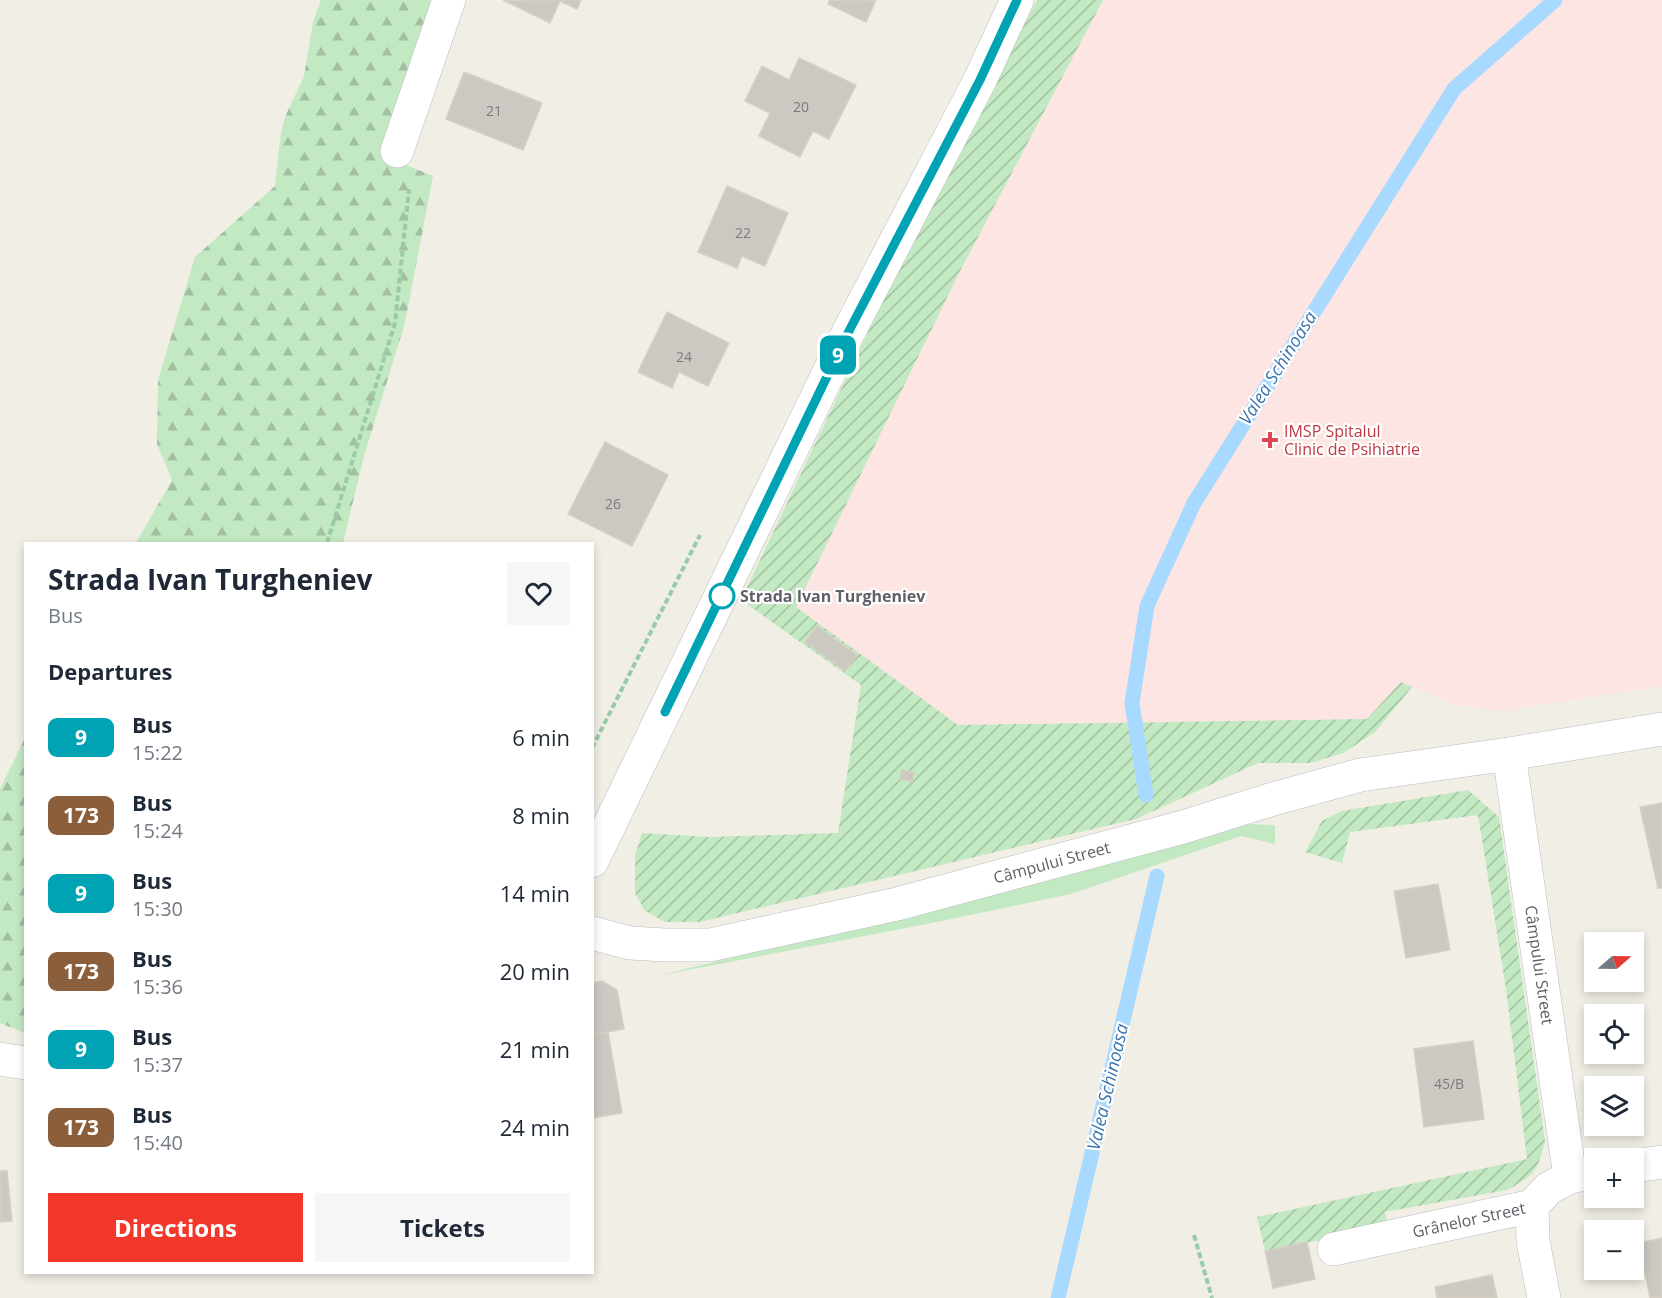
<!DOCTYPE html>
<html lang="en">
<head>
<meta charset="utf-8">
<style>
  :root { --surface:#fff; --page:#f6f6f7; --text:#1f2937; --muted:#747a83; --accent:#f2382b }
  body { margin:0; font-family:"Open Sans",sans-serif; background:var(--page); color:var(--text); height:100vh; display:flex; flex-direction:column; font-size:22px; white-space:nowrap }
  * { box-sizing:border-box; margin:0 }
  p { font-size:20px; color:var(--muted) }
  .icon { flex:none; width:33px; height:33px; fill:none; stroke:currentColor; stroke-width:2; stroke-linecap:round; stroke-linejoin:round }
  .map { position:relative; flex:1; overflow:hidden }
  .sheet { position:absolute; left:24px; top:542px; width:570px; height:732px; display:flex; flex-direction:column; background:var(--surface); border-radius:0px; box-shadow:0 3px 9px #0003 }
  .sheet>* { flex:none }
  .badge { padding:0 12px; border-radius:9px; font-size:21px; line-height:39px }
  .needle { width:39px; rotate:70deg }
  .fabs { position:absolute; left:1584px; top:932px; display:grid; gap:12px }
  .fabs a { display:grid; place-items:center; width:60px; height:60px; border-radius:0px; background:var(--surface); box-shadow:0 3px 9px #0003; font-size:30px }
  .map>.badge { position:absolute; translate:-50% -50%; box-shadow:0 0 0 3px #fff }
  h2 { padding:0 24px; font-size:22px; line-height:54px }
  .round { display:grid; place-items:center; flex:none; width:63px; height:63px; border-radius:0px; background:var(--page) }
  .overview { display:flex; align-items:center; justify-content:space-between; height:102px; padding:0 24px }
  h1 { font-size:28px; font-weight:700; line-height:45px }
  .button { display:flex; gap:12px; margin-top:auto; padding:12px 24px }
  .button a { flex:1; height:69px; border-radius:0px; background:var(--accent); color:#fff; font-size:24px; font-weight:700; line-height:69px; text-align:center }
  .button a+a { background:var(--page); color:var(--text) }
  ul { padding:0; list-style:none }
  li { display:flex; align-items:center; gap:18px; height:78px; padding:0 24px }
  li div { flex:1 }
  li b { display:block; font-size:22px }
  li em { font-style:normal }
  li .badge { min-width:66px; font-weight:700; text-align:center }
  .map>svg:first-child { display:block }
</style>
</head>
<body>
<div class="map">
<svg width="1662" height="1298" viewBox="0 0 1662 1298">
  <defs>
    <pattern id="forest-firs" width="22" height="20" patternUnits="userSpaceOnUse" patternTransform="scale(1.5)"><rect width="22" height="20" fill="#c3e9c2"/><path d="M5 1l3.5 6h-7zM16 11l3.5 6h-7z" fill="#a2c0a1"/></pattern>
    <pattern id="garden-furrows" width="10" height="10" patternUnits="userSpaceOnUse" patternTransform="scale(1.5)"><rect width="10" height="10" fill="#c3e9c2"/><path d="M-1 1l2-2M0 10L10 0M9 11l2-2" fill="none" stroke="#a2c0a1"/></pattern>
  </defs>
  <rect width="100%" height="100%" fill="#f1eee6"/>
  <path fill="#fde5e3" d="M1103,0H1662V686L1501,711L1453,704L1401,682L1367,719L958,725L796,607L959,273Z"/>
  <path fill="#c3e9c2" d="M1249,824L1275,825V844L1241,836L1071,894L927,924L657,976L1062,877Z"/>
  <g fill="url(#forest-firs)">
    <path d="M321,0H431L382,155L433,176L405,323L364,456L343,543H136L172,480L157,444L158,380L195,257L275,186L281,133L285,117L304,76L313,22Z"/>
    <path d="M25,738V1033L0,1023V789Z"/>
  </g>
  <g fill="url(#garden-furrows)">
    <path d="M1037,0H1103L959,273L796,607L958,725L1367,719L1401,682L1412,687L1375,732L1343,753L1311,763H1258L1136,819L699,922H665L645,911L635,893V856L642,833L708,837L838,833L861,685L741,600L878,311Z"/>
    <path d="M1468,790L1499,817L1545,1141C1537,1172 1536,1174 1507,1190L1385,1212L1388,1227L1265,1251L1257,1217L1527,1159L1506,989L1478,815L1350,832L1342,863L1305,852L1322,821L1342,811Z"/>
  </g>
  <g fill="none" stroke-linecap="round" stroke-linejoin="round">
    <g stroke="#a8daff" stroke-width="15">
      <path d="M1146,795L1132,703L1147,606L1194,503L1454,89L1555,0"/>
      <path d="M1058,1298L1157,876"/>
    </g>
  </g>
  <g fill="#ccc9c3" stroke="#d6d0c4" stroke-width="1.5">
    <path d="M503,0H581L577,9L560,1L550,23Z"/>
    <path d="M830,0H876L866,22L828,4Z"/>
    <path d="M799,58L856,85L829,139L813,131L800,157L759,136L770,113L745,101L762,66L789,80Z"/>
    <path d="M464,72L542,103L523,150L446,119Z"/>
    <path d="M727,186L788,213L765,266L742,256L737,268L698,252Z"/>
    <path d="M667,312L729,343L708,386L679,372L672,388L638,372Z"/>
    <path d="M605,442L668,475L632,546L568,514Z"/>
    <path d="M817,626L857,655L845,671L805,642Z"/>
    <path d="M902,770L914,773L912,782L900,779Z"/>
    <path d="M1662,803V888H1658L1640,807Z"/>
    <path d="M1438,884L1450,950L1406,958L1394,891Z"/>
    <path d="M602,981L617,990L624,1029L592,1035V983Z"/>
    <path d="M608,1032L622,1113L592,1118V1035Z"/>
    <path d="M1473,1041L1484,1119L1424,1127L1414,1049Z"/>
    <path d="M0,1171H7L12,1221L0,1222Z"/>
    <path d="M1662,1238V1298H1650L1639,1243Z"/>
    <path d="M1307,1242L1315,1279L1273,1288L1265,1251Z"/>
    <path d="M1492,1275L1497,1298H1437L1435,1287Z"/>
  </g>
  <g fill="none" stroke-linecap="round" stroke-linejoin="round">
    <g stroke="#b9bcc0" stroke-width="34">
      <g id="minor">
        <path d="M397,151L449,0"/>
        <path id="s1" d="M1509,754L1570,1177"/>
        <path d="M592,861L849,331L980,80L1017,0"/>
        <path id="s2" d="M592,933L630,943L665,945H710L897,904L1183,827L1273,799L1360,775L1509,754L1662,729"/>
        <path d="M0,1059L26,1063"/>
        <path d="M1634,1166L1662,1162"/>
        <path d="M1532,1206L1533,1241L1544,1298"/>
        <path id="s3" d="M1334,1249L1532,1206L1549,1188L1570,1177L1594,1172"/>
      </g>
    </g>
    <g stroke="#9acba8" stroke-width="4" stroke-dasharray="6 3" stroke-linecap="butt">
      <path d="M327,543L395,323L409,189"/>
      <path d="M592,748L700,535"/>
      <path d="M1194,1235L1212,1298"/>
    </g>
    <use href="#minor" stroke="#fff" stroke-width="33"/>
  </g>
  <g fill="none" stroke-linecap="round" stroke-linejoin="round">
    <g stroke="#fff" stroke-width="14">
      <path id="line" d="M665,712L849,331L980,80L1017,0"/>
    </g>
    <use href="#line" stroke="#00a3b4" stroke-width="9"/>
  </g>
  <path fill="#e0444e" stroke="#fff" stroke-width="2" d="M1267 431h6v6h6v6h-6v6h-6v-6h-6v-6h6z"/>
  <circle fill="#fff" stroke="#00a3b4" stroke-width="3" cx="722" cy="596" r="12"/>
  <g text-anchor="middle" stroke-width="4.5" stroke-linejoin="round" paint-order="stroke">
    <g font-size="14" fill="#7a7c7e">
      <text x="801" y="112">20</text>
      <text x="494" y="116">21</text>
      <text x="743" y="238">22</text>
      <text x="684" y="362">24</text>
      <text x="613" y="509">26</text>
      <text x="1449" y="1089">45/B</text>
    </g>
    <g font-size="16" fill="#be3a42" stroke="#fff" text-anchor="start">
      <text x="1284" y="437">IMSP Spitalul<tspan x="1284" dy="18">Clinic de Psihiatrie</tspan></text>
    </g>
    <g font-size="16" font-weight="bold" fill="#5e6267" stroke="#fff" text-anchor="start">
      <text x="740" y="602">Strada Ivan Turgheniev</text>
    </g>
    <g font-size="16" fill="#5e6267" stroke="#fff">
      <text dy="6" stroke="none"><textPath href="#s2" startOffset="471">Câmpului Street</textPath></text>
      <text dy="6" stroke="none"><textPath href="#s1" startOffset="213">Câmpului Street</textPath></text>
      <text dy="6" stroke="none"><textPath href="#s3" startOffset="138">Grânelor Street</textPath></text>
    </g>
    <g font-size="18" font-style="italic" fill="#3c75ae" stroke="#fff">
      <text transform="translate(1278 368) rotate(-58)" y="6">Valea Schinoasa</text>
      <text transform="translate(1108 1087) rotate(-77)" y="6">Valea Schinoasa</text>
    </g>
  </g>
</svg>
<div class="fabs">
<a><svg class="needle" viewBox="-14 -14 28 28"><path d="M0-13l5 13h-10z" fill="#e53935"/><path d="M0 13l5-13h-10z" fill="#747a83"/></svg></a>
<a><svg class="icon" aria-label="locate" viewBox="0 0 24 24"><circle cx="12" cy="12" r="6"/><path d="M12 2v4M12 18v4M2 12h4M18 12h4"/></svg></a>
<a><svg class="icon" aria-label="layers" viewBox="0 0 24 24"><path d="M12 4l9 5-9 5-9-5zM3 14l9 5 9-5"/></svg></a>
<a>+</a>
<a>−</a>
</div>
<b class="badge" style="left:838px;top:355px;background:#00a3b4;color:#fff">9</b>
<section class="sheet">
<div class="overview"><div><h1>Strada Ivan Turgheniev</h1><p>Bus</p></div><a class="round"><svg class="icon" aria-label="heart" viewBox="0 0 24 24"><path d="M12 20l-8-8c-3-5 5-10 8-4 3-6 11-1 8 4z"/></svg></a></div>
<h2>Departures</h2>
<ul>
<li><span class="badge" style="background:#00a3b4;color:#fff">9</span><div><b>Bus</b><p>15:22</p></div><em>6 min</em></li>
<li><span class="badge" style="background:#8b5e3c;color:#fff">173</span><div><b>Bus</b><p>15:24</p></div><em>8 min</em></li>
<li><span class="badge" style="background:#00a3b4;color:#fff">9</span><div><b>Bus</b><p>15:30</p></div><em>14 min</em></li>
<li><span class="badge" style="background:#8b5e3c;color:#fff">173</span><div><b>Bus</b><p>15:36</p></div><em>20 min</em></li>
<li><span class="badge" style="background:#00a3b4;color:#fff">9</span><div><b>Bus</b><p>15:37</p></div><em>21 min</em></li>
<li><span class="badge" style="background:#8b5e3c;color:#fff">173</span><div><b>Bus</b><p>15:40</p></div><em>24 min</em></li>
</ul>
<div class="button"><a>Directions</a><a>Tickets</a></div>
</section>
</div>
</body>
</html>
